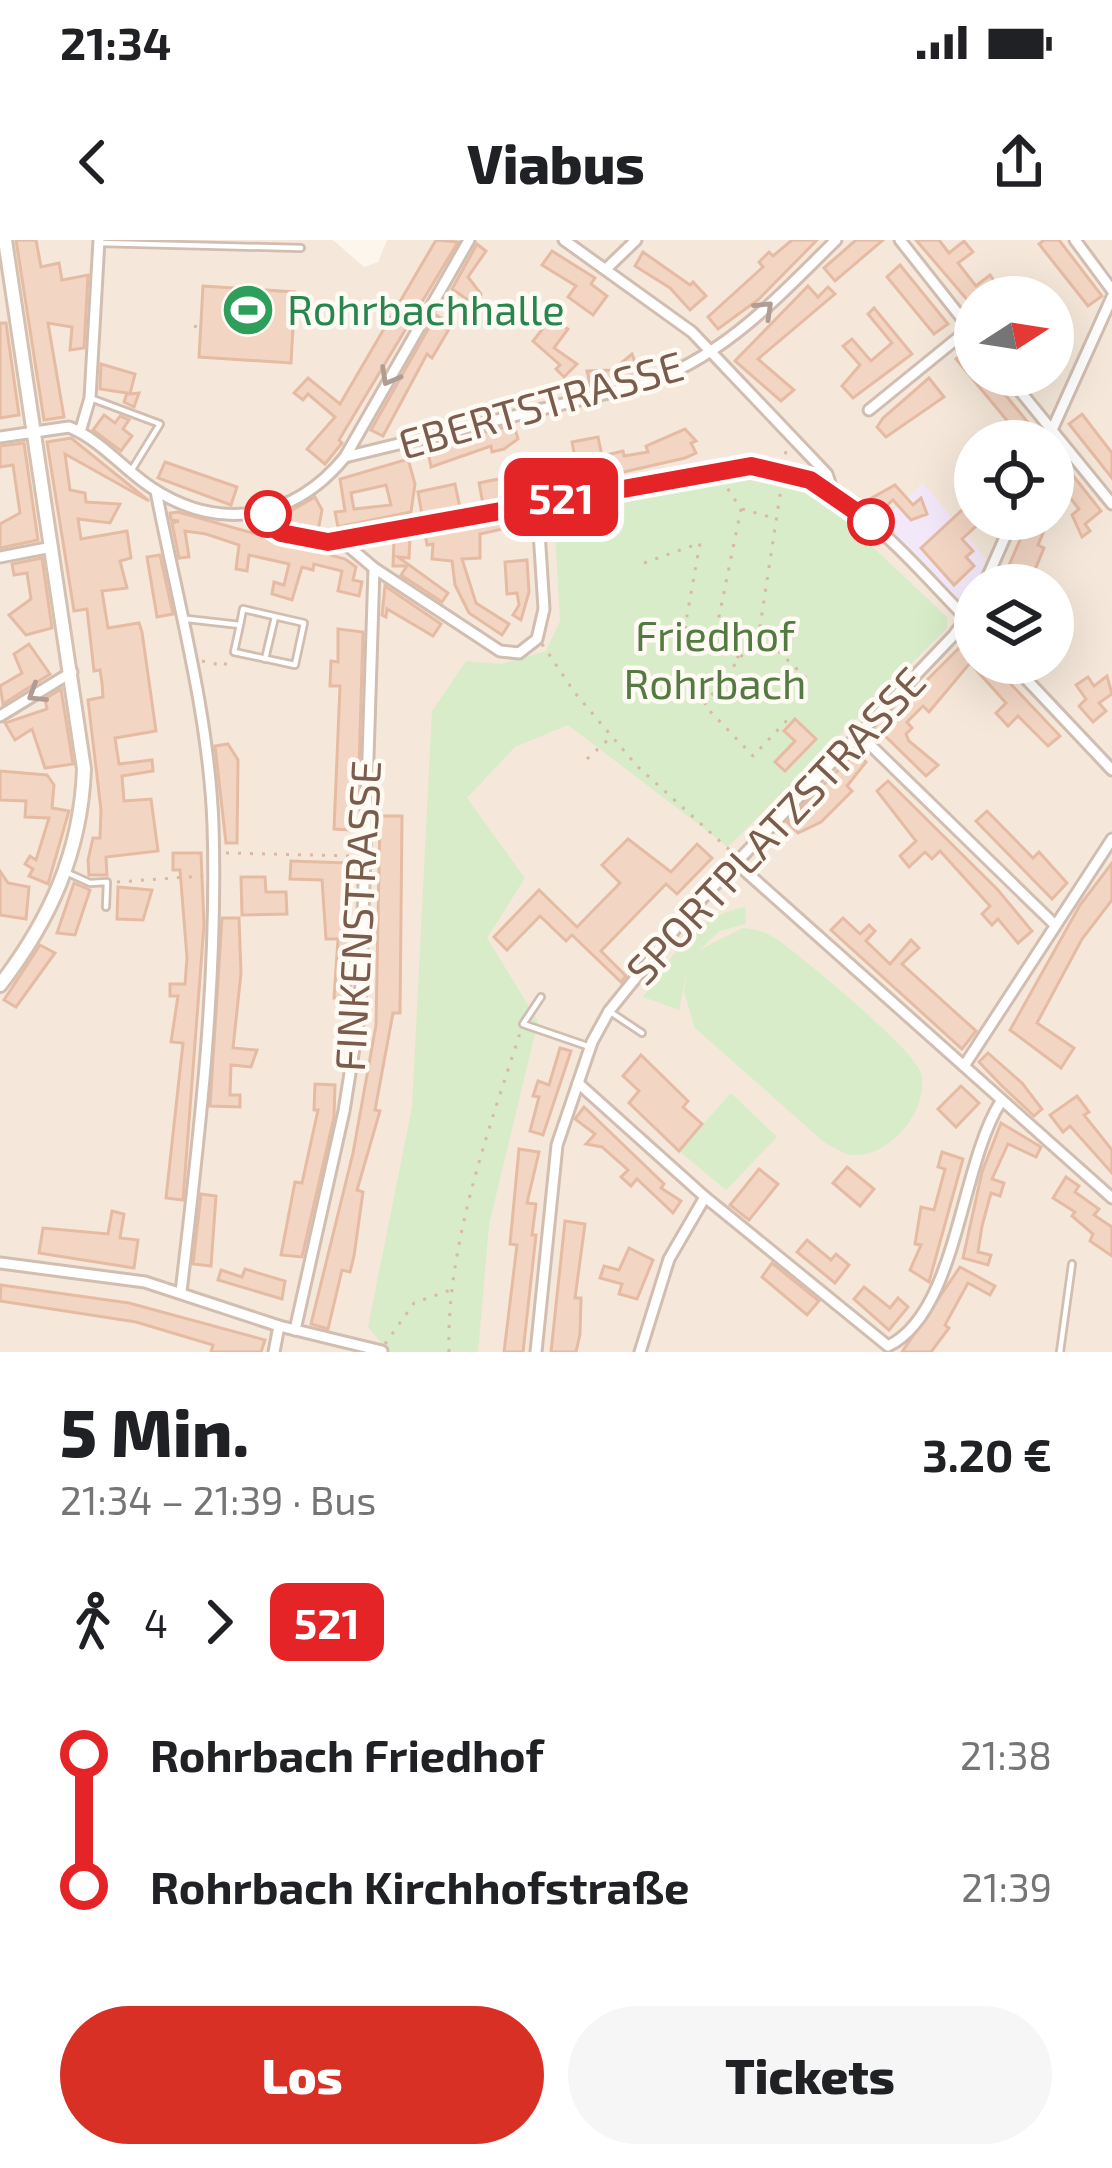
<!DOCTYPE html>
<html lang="de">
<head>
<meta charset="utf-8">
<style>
  :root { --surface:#fff; --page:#f6f6f6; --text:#202124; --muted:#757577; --accent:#d93025 }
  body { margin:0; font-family:"Exo 2",sans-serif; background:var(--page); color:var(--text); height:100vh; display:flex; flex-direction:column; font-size:45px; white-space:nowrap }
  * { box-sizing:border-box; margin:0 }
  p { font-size:39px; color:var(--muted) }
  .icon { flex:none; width:66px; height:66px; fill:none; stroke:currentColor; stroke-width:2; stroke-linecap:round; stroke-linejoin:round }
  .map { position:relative; height:1112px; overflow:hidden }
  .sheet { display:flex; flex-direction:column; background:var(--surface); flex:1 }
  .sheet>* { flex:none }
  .badge { padding:0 24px; border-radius:18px; font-size:42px; line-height:78px }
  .needle { width:78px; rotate:78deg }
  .buttons { position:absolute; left:954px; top:36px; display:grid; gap:24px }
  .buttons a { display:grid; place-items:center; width:120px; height:120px; border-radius:50%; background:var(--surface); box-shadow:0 12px 48px #0002; font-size:60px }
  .map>.badge { position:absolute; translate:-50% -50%; box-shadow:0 0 0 6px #fff }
  .legs { display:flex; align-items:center; gap:18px; height:132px; padding:0 60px; font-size:39px }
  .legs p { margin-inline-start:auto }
  .overview { display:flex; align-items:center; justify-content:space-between; height:204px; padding:0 60px }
  h1 { font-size:66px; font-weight:800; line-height:90px }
  .primary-button { display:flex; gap:24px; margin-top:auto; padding:24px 60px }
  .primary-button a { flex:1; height:138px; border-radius:72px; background:var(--accent); color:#fff; font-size:48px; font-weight:800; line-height:138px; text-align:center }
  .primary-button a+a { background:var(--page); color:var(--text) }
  ul { padding:0 60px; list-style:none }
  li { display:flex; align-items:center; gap:42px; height:132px; font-size:45px }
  li i { display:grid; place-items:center; width:18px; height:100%; margin:0 15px; background:currentColor }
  li i::after { content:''; width:30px; height:30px; margin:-15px; border:9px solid; border-radius:50%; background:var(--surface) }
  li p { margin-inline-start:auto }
  li:first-child i { background:linear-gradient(#0000 50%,currentColor 0) }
  li:last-child i { background:linear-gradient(currentColor 50%,#0000 0) }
  .status { display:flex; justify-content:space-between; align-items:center; height:84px; padding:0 60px; background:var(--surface); direction:ltr }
  .status svg { height:33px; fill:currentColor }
  header { display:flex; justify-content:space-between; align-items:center; height:156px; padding:0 60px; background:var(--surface); font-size:54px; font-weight:800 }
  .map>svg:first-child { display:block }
</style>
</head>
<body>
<div class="status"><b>21:34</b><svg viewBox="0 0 49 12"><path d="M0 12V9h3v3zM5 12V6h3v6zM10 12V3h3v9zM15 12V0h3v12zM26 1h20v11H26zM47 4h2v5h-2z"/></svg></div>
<header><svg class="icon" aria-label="back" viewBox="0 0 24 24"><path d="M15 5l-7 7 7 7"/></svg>Viabus<svg class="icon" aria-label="share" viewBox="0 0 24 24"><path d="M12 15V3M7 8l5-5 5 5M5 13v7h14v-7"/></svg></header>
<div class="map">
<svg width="1112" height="1112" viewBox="0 0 1112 1112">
  <rect width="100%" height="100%" fill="#fdf6ec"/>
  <path fill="#f5e8da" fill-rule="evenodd" d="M0,0H333L364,27L378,22L387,0H1112V1112H0ZM975,57H1053V135H975ZM975,201H1053V279H975ZM975,345H1053V423H975Z"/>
  <path fill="#f3e8fa" d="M923,243L986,319L974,349L964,357H955L882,282Z"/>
  <g fill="#d8ecc9">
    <path d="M729,236L797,248L828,265L947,377V388L728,607L568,485L515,507L467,558L525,638L487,698L538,781L489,985L478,1112H389L368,1087L412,867L432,471L466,421L501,424L546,411L560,381L554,273L576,263Z"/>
    <path d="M745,667L746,684L720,691L699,710L743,688C756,689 766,692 778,700C802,717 915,810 921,833C930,870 889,919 851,915C843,914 832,906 825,903L695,788L684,752L687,731L679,770L643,757C671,717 695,676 745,667Z"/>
    <path d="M731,853L777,897L726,950L679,911Z"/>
  </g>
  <g fill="#f3d5c3" stroke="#e6bba3" stroke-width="3" fill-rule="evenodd">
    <path d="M16,0H36L41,27L59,23L62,40L88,35L84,108L70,110L72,87L48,83L64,177L44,180Z"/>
    <path d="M436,0L458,2L339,200L342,203L325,224L307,209L335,177L308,154L303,160L294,153L308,138L340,164Z"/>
    <path d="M792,0H817L759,59L718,89L708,77L763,27L759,22L769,12L773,16Z"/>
    <path d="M856,0H883L835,41L824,28Z"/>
    <path d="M916,0H939L949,13L964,1L973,12L958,23L976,46L990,35L997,45L975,57V69Z"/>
    <path d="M1044,0H1059L1102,56L1088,66L1039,4Z"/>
    <path d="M477,4L486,11L468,37L481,54L474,64L452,49Z"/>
    <path d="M552,11L595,38L591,44L607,56L593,75L568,57L576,46L542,25Z"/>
    <path d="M643,12L690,45L693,42L706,56L690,70L670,48L635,26Z"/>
    <path d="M900,25L948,84L934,94L887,37Z"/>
    <path d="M203,46L295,52L291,123L199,117Z"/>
    <path d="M808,46L818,57L828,47L835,54L758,119L794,150L781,161L735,121Z"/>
    <path d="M874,68L912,114L853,158L842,146L860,125L843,106L852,99L871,121L892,103L868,74Z"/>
    <path d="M436,75L452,84L432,118L427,114L383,196L371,190Z"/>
    <path d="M552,77L568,89L554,108L577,124L564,137L556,129L560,125L533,101Z"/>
    <path d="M0,83H6L19,175L0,178Z"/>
    <path d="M968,109L975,118V135H989L1035,191L1024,201L956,119Z"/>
    <path d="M632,114L640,136L591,148L587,131L613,130Z"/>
    <path d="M101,124L135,134L130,154L139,153L134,167L124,162L127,153L100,149Z"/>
    <path d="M929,138L944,157L886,197L877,187L883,178Z"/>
    <path d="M1082,174L1112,213V238L1069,184Z"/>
    <path d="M104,175L115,183L120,176L129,180L123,189L132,196L121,211L93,190Z"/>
    <path d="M514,185L518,199L504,209L492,212L491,206L431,227L427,206Z"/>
    <path d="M685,189L696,201L691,203L696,213L685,218L483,264L479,243L576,223L572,202L598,197L602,216L623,211L624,216L648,212L646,206Z"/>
    <path d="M71,198L149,261L65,214L70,250L85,253L86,262L120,264L110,283L78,279L81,299L127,291L131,318L120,321L127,348L102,351L108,388L139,383L142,392L156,491L115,498L119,524L152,520L153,531L122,536L124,561L151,559L158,611L106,617L107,635H89L88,620L93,598H100L101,570L88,460L103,457L102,443L100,430L94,431L87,369L74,371L47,202Z"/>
    <path d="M24,203L38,300L0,308V284L20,273L13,225L0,227V206Z"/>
    <path d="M408,219L415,244L411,272L338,287L335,272L345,271L340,239ZM386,245L391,265L354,269L351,253Z"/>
    <path d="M1060,219L1101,271L1085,284L1090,291L1082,297L1072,275L1079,269L1053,236Z"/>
    <path d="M165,222L237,247L231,265L158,238Z"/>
    <path d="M455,244L460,268L422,275L418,252Z"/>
    <path d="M895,245L913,265L921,258L927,274L911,280L893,260L881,271L870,259Z"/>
    <path d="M315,257L322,270L318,291L289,285V272Z"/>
    <path d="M975,258V279H984L962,299L973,311L966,317L974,326L954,345L921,308Z"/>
    <path d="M178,272L345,319L356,327L353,340L362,342L359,356L338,351L342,331L314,324L313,330L302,327L292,360L272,354L274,342L284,345L289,324L249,315L247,331L236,329L239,305L206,294L185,291L189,317L179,318L172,283L179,281L171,280L170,273Z"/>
    <path d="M522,275L524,284L480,294V318L462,319L476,363L509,384L502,395L469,373L455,345L452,321L432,319L433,304L427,305L425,293Z"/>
    <path d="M1029,279H1049L1038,305L1044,308L1029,344L1007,330Z"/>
    <path d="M410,296L409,318L398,317L448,353L442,362L401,335L407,326H393L394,299Z"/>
    <path d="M160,315L173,374L157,377L147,317Z"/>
    <path d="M42,318L52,388L26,395L9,375L31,359L27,333L14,335L12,324Z"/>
    <path d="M527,320L529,352L521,380L513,375L519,365L517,353L507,354L505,322Z"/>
    <path d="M385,346L441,384L433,396L387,369L386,377L382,375Z"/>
    <path d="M338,389L363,392L358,564H353L351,590L334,589L340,446H330L331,421L338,422Z"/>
    <path d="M964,403L975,414V423H991L1060,496L1048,506L1018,476L1008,486L996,473L1006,463L970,423L929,472L923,466L907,482L912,488L906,494L909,501L938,525L926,536L878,489Z"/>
    <path d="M29,404L50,434L3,464L0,446L22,433L14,414Z"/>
    <path d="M1107,436L1112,454L1099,463L1106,471L1093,482L1079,466L1086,459L1076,445L1088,437L1094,446Z"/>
    <path d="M61,449L73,524L45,528L32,489L15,500L5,483L47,469L45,459Z"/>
    <path d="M795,479L816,499L785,531L775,522L795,501L784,491Z"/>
    <path d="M228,504L238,520L237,603H226L215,506Z"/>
    <path d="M856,512L866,522L847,546L852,551L821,582L798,593L787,582Z"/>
    <path d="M0,531L47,535L54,545L52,568L69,571L48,644L29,636L33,629L25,624L30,616L36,620L49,578L25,577L26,561L0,560Z"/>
    <path d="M888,541L997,649L1032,691L1018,703L998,679L992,685L982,674L990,666L940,611L932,619L925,612L909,627L900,616L916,601L877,551Z"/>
    <path d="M987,571L1033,618L1039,612L1067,643L1052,659L976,581Z"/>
    <path d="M380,576H402L400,773H393L375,870L380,871L357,950L363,952L354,1016L350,1032L342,1030L328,1089L311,1084L353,913L376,785Z"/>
    <path d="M628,599L671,632L697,604L712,618L677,654L666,644L601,711L626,736L621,742L572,695L566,701L540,676L507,710L494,697L539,650L577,687L620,643L602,625Z"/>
    <path d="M173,613H201L204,685L183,960L166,958L183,803L171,802L178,756H170V744H185L187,718L180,630H173Z"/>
    <path d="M291,621L347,623L351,759L334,758L338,699H326L322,640L290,639Z"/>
    <path d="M1112,623V660L1082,699L1037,783L1074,808L1061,828L1010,790L1080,665Z"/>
    <path d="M0,631L8,643L29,647L26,679L0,675Z"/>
    <path d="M241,637H265L266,652H286L287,674L242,675Z"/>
    <path d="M74,643L90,650L75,695L57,693Z"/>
    <path d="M118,647L152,650L143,680L117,679Z"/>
    <path d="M222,678H239L241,733L233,808L257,810L251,827L231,825L230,855H240V867L210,866Z"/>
    <path d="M843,678L860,694L869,685L875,691L866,701L890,724L911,700L919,708L902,724L976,791L962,809L831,690Z"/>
    <path d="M40,705L55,713L16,767L4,760Z"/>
    <path d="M560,808L571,811L543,895L530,891L539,857L533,856L538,841L549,845Z"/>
    <path d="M988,813L1022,843L1042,869L1034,876L1002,846L979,822Z"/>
    <path d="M641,815L688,861L683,867L702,884L679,911L629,863L639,851L623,836Z"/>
    <path d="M315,844L335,845L334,877L302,1017L281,1015L295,942L302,943L318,870H314Z"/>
    <path d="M961,846L979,863L956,887L938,869Z"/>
    <path d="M1077,856L1089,872L1084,875L1112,910V933L1070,886L1063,892L1050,875Z"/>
    <path d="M584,867L664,944L661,948L681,961L673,973L637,939L631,946L621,937L628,930L602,907L586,904L595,894L575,879Z"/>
    <path d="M1001,883L1041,907L1036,917L1008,904L992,939L1004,943L1000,956L991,953L982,986L978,1012L991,1015L988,1025L963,1018L982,932Z"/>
    <path d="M519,909L539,912L527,963L536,964L532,995H536L523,1112H504L517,1005L510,1004Z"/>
    <path d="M942,912L963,919L929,1042L910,1030L921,1005L915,1004L921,967L934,970L945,929L938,927Z"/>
    <path d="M847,927L874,949L860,966L833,943Z"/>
    <path d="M759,929L778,944L749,980L730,965Z"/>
    <path d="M1066,937L1079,946L1075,952L1099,969L1094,975L1112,987V1016L1090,1001L1093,994L1072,976L1075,972L1053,958Z"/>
    <path d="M201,954L216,956L211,1026L193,1024Z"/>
    <path d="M112,971L124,974L120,998L138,1000L134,1028L39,1013L43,988L108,994Z"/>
    <path d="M565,981L585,984L575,1058H581L580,1094L576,1112H551Z"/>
    <path d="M807,1000L831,1020L836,1014L849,1025L835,1043L797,1012Z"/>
    <path d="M629,1008L653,1020L637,1059L619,1054L622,1044L600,1038L604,1026L619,1030Z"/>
    <path d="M772,1023L819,1061L807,1075L762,1037Z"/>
    <path d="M960,1027L995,1046L990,1055L968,1043L945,1085L949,1088L931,1112H902Z"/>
    <path d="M245,1029L285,1041L282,1059L218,1040L221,1030L242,1037Z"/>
    <path d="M1,1045L129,1063L265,1100L261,1112H211L213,1105L136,1082L0,1061Z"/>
    <path d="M864,1047L890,1068L898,1058L908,1067L889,1090L854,1059Z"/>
  </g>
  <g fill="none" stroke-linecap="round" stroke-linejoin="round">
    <g stroke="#d1beb0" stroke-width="10">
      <g id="service">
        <path d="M99,3L301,8"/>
        <path d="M93,159L160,184L131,231"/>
        <path d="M187,379L240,385L234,412L295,425L304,383L243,369L240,385"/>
        <path d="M265,419L275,377"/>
        <path d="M68,633L90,643L107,642L106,667"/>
        <path d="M541,757L523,784L590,807"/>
        <path d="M609,771L642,793"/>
        <path d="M1060,1112L1072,1024"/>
      </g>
    </g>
    <g stroke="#d1beb0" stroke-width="15">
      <g id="minor">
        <path d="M564,0L692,92L827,234L833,252"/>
        <path d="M900,0L975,95"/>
        <path d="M1075,0L1112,50"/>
        <path d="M606,29L636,0"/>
        <path d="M1007,135L1112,264"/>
        <path d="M869,170L970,88"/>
        <path d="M80,192L90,158L99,0"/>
        <path d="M0,197L69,187C101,200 124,230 152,248C221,293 294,279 345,217L469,0"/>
        <path d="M1047,201L1112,57"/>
        <path d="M345,217L641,145C723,118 776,59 836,0"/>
        <path d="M156,251C177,360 209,474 213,585C218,741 199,898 181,1052"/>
        <path d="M256,277L281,293L328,302L717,229C832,214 901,314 975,387"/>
        <path d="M341,300L374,328L500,411L519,413L537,399L544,369L537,261"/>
        <path d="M0,317L52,307"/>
        <path d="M984,345L1013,279"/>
        <path d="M1011,423L1112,530"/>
        <path d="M0,476L72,432"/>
        <path d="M858,493L1053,683"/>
        <path d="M735,622L1112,958"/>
        <path d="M964,826L1112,599"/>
        <path d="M578,843L705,957L888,1106C957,1073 960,927 1000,863"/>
        <path d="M0,1023L145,1042L279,1086L382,1111"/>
        <path d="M295,1090L344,871L360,770L374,328"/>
        <path d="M274,1112L279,1086"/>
        <path d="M536,1112L557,905L592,802L609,771L689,672L954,395L975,366"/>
        <path d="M640,1112L669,1019L705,957"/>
      </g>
    </g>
    <g stroke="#d6c0b0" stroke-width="18">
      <path id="secondary" d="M0,745C50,680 81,612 84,529L5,0"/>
    </g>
    <g stroke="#d9b8a5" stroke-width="3" stroke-dasharray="3 9" stroke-linecap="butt">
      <path d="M194,86L200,88"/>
      <path d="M783,226L787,206"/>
      <path d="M782,242L759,393L704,465L753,516L790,477"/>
      <path d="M742,269L777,279"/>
      <path d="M644,323L700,303L685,387L742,419"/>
      <path d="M761,394L806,438"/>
      <path d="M714,401L741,269L722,240"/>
      <path d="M542,404L575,453L637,526L733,613"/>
      <path d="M202,421L225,426L227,417"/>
      <path d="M587,519L611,497"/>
      <path d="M226,613L354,616"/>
      <path d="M117,642L203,636"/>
      <path d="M385,1104L414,1063L453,1049"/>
      <path d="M449,1112C446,1007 488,892 520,793"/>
    </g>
    <use href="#service" stroke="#fff" stroke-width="4.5"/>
    <use href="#minor" stroke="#fff" stroke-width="9"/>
    <use href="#secondary" stroke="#fff" stroke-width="12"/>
  </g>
  <defs><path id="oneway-chevron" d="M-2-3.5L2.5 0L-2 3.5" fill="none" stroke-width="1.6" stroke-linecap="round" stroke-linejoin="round" transform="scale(3)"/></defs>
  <g stroke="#af9d94">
    <use href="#oneway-chevron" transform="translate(765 69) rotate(-44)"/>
    <use href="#oneway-chevron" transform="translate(389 137) rotate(119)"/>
    <use href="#oneway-chevron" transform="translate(36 454) rotate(148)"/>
  </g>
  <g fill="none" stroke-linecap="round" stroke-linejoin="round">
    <g stroke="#fff" stroke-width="27">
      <path id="line-1" d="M268,274L256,277L281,293L328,302L751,226L810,240L871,282"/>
    </g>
    <use href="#line-1" stroke="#e52428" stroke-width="18"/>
  </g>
  <defs>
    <g id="stadium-disc" transform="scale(2.7)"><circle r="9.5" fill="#2e9e5b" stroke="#fffaf3"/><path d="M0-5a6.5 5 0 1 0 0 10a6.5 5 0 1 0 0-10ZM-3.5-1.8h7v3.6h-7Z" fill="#fff"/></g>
  </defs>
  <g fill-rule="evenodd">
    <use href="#stadium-disc" x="248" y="70"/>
  </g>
  <g fill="#fff" stroke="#e52428" stroke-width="6">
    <circle cx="268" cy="274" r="21"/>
    <circle cx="871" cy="282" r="21"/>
  </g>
  <g text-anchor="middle" stroke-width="9" stroke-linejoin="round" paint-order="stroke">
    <g font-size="42" fill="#27864d" stroke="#fffaf3" text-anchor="start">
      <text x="287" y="85">Rohrbachhalle</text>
    </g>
    <g font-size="42" fill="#7a5c4d" stroke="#fffaf3">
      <text transform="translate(541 165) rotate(-16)" y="15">EBERTSTRASSE</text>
      <text transform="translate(776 586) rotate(-47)" y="15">SPORTPLATZSTRASSE</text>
      <text transform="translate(358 676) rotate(-87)" y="15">FINKENSTRASSE</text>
    </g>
    <g font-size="42" fill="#537a41" stroke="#fffaf3">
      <text x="715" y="411">Friedhof<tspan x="715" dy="48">Rohrbach</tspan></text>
    </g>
  </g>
</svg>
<div class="buttons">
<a><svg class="needle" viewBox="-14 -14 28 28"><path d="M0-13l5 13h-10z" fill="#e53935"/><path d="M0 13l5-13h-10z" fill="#757577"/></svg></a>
<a><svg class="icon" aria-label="locate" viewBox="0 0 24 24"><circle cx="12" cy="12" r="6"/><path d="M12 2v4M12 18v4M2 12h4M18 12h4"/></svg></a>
<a><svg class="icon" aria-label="layers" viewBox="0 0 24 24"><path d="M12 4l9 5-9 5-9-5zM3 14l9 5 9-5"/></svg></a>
</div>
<b class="badge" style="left:561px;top:257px;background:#e52428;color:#fff">521</b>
</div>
<section class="sheet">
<div class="overview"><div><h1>5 Min.</h1><p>21:34 – 21:39 · Bus</p></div><b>3.20 €</b></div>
<div class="legs"><svg class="icon" aria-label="walk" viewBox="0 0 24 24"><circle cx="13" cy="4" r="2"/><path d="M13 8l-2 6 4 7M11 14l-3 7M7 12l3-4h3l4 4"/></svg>4<svg class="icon" aria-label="forward" viewBox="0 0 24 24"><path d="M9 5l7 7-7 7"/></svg><b class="badge" style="background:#e52428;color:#fff">521</b></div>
<ul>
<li><i style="color:#e52428"></i><b>Rohrbach Friedhof</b><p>21:38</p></li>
<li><i style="color:#e52428"></i><b>Rohrbach Kirchhofstraße</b><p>21:39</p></li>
</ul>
<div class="primary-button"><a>Los</a><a>Tickets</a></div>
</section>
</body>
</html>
